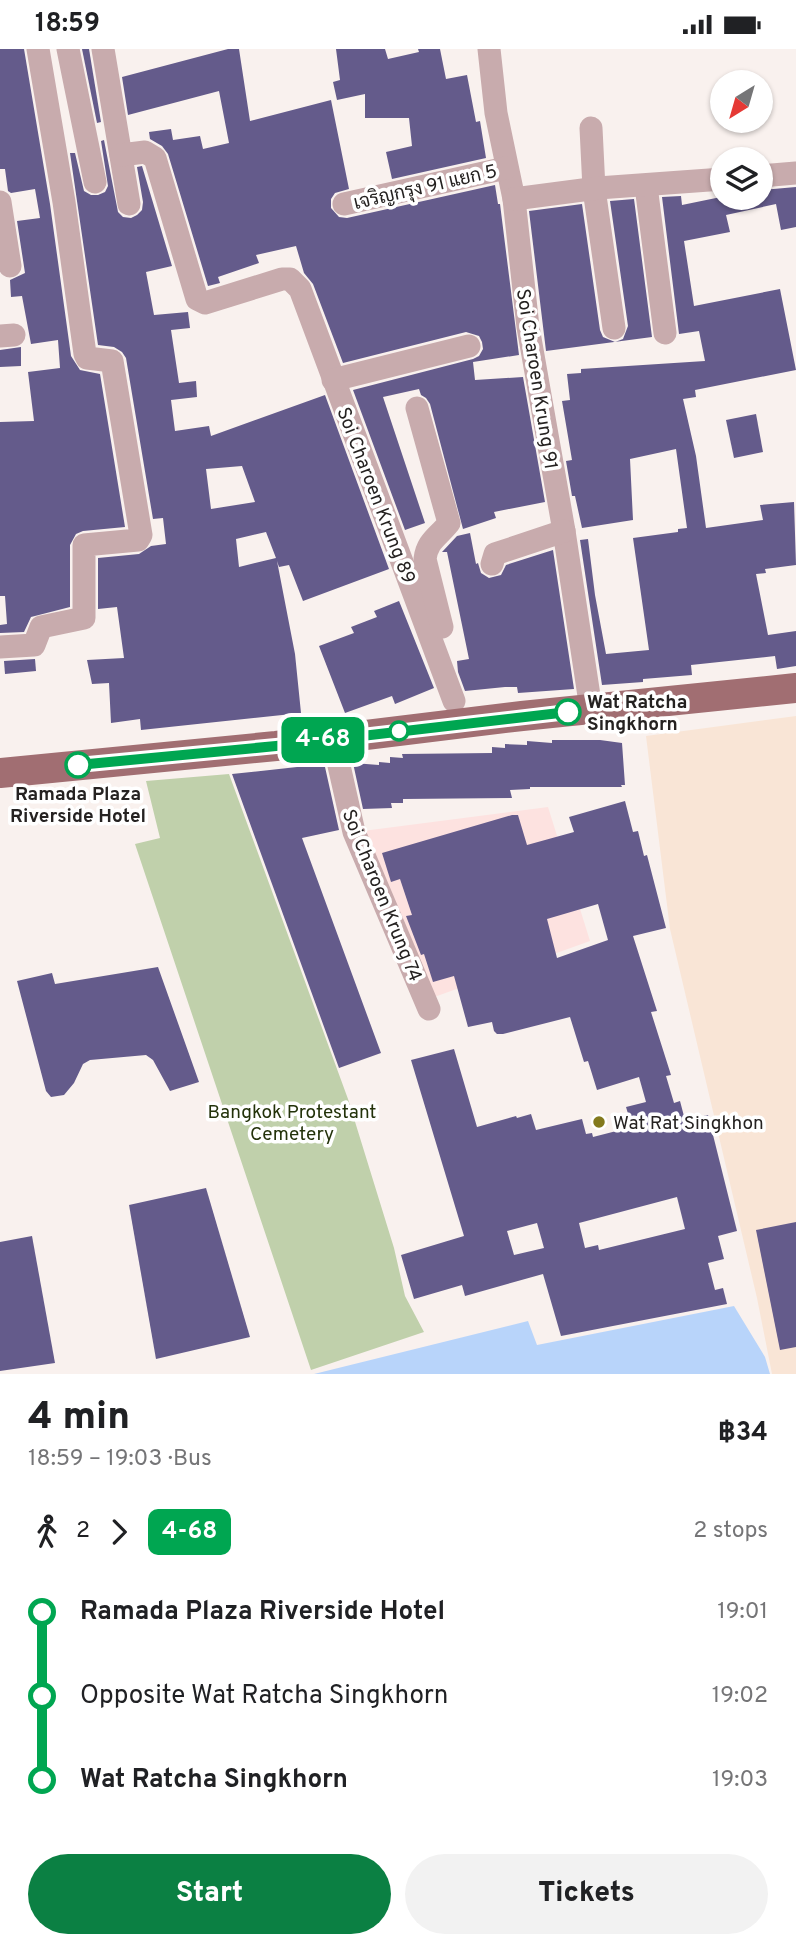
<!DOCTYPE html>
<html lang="en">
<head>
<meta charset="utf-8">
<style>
  :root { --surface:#fff; --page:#f2f2f2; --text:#202124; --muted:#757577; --accent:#0b8043 }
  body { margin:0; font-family:Overpass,Sarabun,sans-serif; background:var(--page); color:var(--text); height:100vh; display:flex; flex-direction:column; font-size:26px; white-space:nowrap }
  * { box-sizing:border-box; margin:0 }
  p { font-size:23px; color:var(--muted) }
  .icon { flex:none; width:38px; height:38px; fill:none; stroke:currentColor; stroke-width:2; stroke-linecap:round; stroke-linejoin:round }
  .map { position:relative; height:1325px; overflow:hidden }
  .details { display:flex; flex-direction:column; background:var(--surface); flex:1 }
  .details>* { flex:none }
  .badge { padding:0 14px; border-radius:10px; font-size:24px; line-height:46px }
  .needle { width:46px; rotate:217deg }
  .fabs { position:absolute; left:710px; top:21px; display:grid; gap:14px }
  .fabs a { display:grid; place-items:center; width:63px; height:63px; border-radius:50%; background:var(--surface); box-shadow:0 2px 5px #0004; font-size:35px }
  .map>.badge { position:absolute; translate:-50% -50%; box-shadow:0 0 0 4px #fff }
  .legs { display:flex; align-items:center; gap:10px; height:77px; padding:0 28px; font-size:23px }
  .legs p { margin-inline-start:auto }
  .headline { display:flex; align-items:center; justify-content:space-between; height:119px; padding:0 28px }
  h1 { font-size:38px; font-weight:800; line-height:52px }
  .primary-button { display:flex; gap:14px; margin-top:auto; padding:14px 28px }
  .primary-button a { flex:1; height:80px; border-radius:42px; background:var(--accent); color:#fff; font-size:28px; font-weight:800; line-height:80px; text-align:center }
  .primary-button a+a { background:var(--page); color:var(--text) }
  ul { padding:0 28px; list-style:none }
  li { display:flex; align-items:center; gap:24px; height:84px; font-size:26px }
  li i { display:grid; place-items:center; width:10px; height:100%; margin:0 9px; background:currentColor }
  li i::after { content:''; width:18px; height:18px; margin:-9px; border:5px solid; border-radius:50%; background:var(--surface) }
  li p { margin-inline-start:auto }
  li:first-child i { background:linear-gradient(#0000 50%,currentColor 0) }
  li:last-child i { background:linear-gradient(currentColor 50%,#0000 0) }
  .status { display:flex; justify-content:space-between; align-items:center; height:49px; padding:0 35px; background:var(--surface); direction:ltr }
  .status svg { height:19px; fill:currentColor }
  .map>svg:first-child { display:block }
</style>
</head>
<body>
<div class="status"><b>18:59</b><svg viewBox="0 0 49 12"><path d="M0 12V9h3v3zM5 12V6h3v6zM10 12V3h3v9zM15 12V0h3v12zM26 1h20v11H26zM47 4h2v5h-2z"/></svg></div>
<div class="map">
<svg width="796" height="1325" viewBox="0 0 796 1325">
  <rect width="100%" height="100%" fill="#f9f1ee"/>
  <path fill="#f9e5d6" d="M796,667V1325H772L757,1249L670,880L646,687Z"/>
  <path fill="#fde2e0" d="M548,758L590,892L426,951L355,783Z"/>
  <path fill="#c0d0ab" d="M229,725L348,1050L394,1199L405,1247L424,1283L311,1321L135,795L160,789L146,732Z"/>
  <path fill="#b8d4fa" d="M734,1257L765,1308L770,1325H314L528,1272L537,1296Z"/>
  <g fill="#645b8b" fill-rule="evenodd">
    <path d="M0,0H24L50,155L71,307L80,321L100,325L125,478L83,482L76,485L70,496V558L31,568L24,583L0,584V576L7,575L5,547H0V373L34,372L28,323L60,319L58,291L31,295L22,247L11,248L10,231L25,224L17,172L40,169L35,140L11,144L8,142L5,120H0Z"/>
    <path d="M82,0H89L101,73L97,74Z"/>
    <path d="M228,0H239L250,72L331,51L349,140L335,144L331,150V159L339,168L347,169L495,136L498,155H500L519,306L473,313L475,331L523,328L545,453L494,463L496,469L463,480L430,355L426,349L421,346L419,340L383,348L425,474L405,481L353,341L473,310L479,307L483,300L482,293L479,287L466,283L343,314L313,235L304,224L296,197L256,206L259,214L218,228L220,234L208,237L168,105L162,97L150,90L149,83L171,80L173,91L200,87L203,100L229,94L219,42L128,66L122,28Z"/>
    <path d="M336,0H385L388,10L419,3L418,0H440L446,30L467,26L476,73L480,72L486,109L392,130L386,103L412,97L409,69H365V45L337,51L333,33L340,31Z"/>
    <path d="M104,91L118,163L123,168L131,169L137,166L142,161L143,153L137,118L142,117L172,217L146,223L154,266L188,263L190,279L171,281L179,334L196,332L197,348L171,351L175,382L209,377L211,387L325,346L389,520L303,552L289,516L279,518L277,512L295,605L301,664L141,681L140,670L111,674L109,634L92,635L87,611L124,609L117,558L98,560V509L139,505L151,497L166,495L163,469L153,470L126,309L122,303L114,298L98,296L70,104H75L84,142L91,146H98L105,143L108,137L101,92ZM242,417L255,453L211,460L206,420ZM266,483L276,509L239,518L236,490Z"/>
    <path d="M796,138V178L781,181L776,155L726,166L730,183L684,192L694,257L780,240L796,321L695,341L696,348L683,350L696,407L706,479L763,471L760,456L794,453L796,516L765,520L766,524L756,525L768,586L796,582V617L777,620L775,607L691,616L692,626L643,630V633L602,636L580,491L588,490L595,546L606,605L649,601L633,489L678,483V480L687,479L676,400L630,410L633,471L582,479L575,447H572L566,412L572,411L562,352L570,351L567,325L581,324V320L705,312L699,282L679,285L662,148L681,147L682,156L716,149H761V141Z"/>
    <path d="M634,150L652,288L546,302L529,162L582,155L600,281L603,288L615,293L623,290L628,277L610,152Z"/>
    <path d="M21,298V317L0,318V301Z"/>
    <path d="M756,365L763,403L734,409L726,371Z"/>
    <path d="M470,484L476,515L478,514L481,524L489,529L501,526L506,516L553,501L574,640L518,644L517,638H505L465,642L458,623L457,612L469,610L447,503H442L457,487Z"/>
    <path d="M399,552L434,639L395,655L392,647L345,664L319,597L354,584L351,578L377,568L374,562Z"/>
    <path d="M35,610L36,622L5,625L4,612Z"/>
    <path d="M552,691H600L622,694L625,736H621L622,738H530V740L510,741L512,749L403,750V754H391L392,759L363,760L353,714L379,716V713L390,714V708L403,709L402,705L492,704V698L505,699V695L527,696V692L552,694Z"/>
    <path d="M323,709L339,781L302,789L381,1004L339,1019L232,725L297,718L296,713Z"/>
    <path d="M625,752L633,783L638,782L644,807L647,806L666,879L633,887L657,962L651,963L671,1026L666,1027L674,1054L680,1052L685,1071L708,1066L737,1182L718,1187L724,1210L708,1214L715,1241L723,1239L727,1255L561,1287L543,1225L465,1247L462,1236L414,1250L401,1206L464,1187L411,1011L454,1000L477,1078L516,1067L517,1069L531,1065L536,1081L582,1070L586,1085L592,1084L593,1088L632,1078L626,1058L646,1053L639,1028L597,1041L588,1012L584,1013L570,968L503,985H497L494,982L492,973L468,978L454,927L433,933L424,905L421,906L406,867L412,866L400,830L391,833L382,804L512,766H518L527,796L574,783L569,768ZM598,855L608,891L557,909L547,870ZM677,1148L685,1180L599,1201L598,1196L585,1199L579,1174ZM537,1174L544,1199L514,1206L507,1182Z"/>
    <path d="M158,918L199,1033L170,1042L153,1011L146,1006L90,1011L83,1015L74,1034L64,1046L51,1048L46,1042L17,932L52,924L55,935Z"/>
    <path d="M206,1139L250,1288L156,1310L129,1156Z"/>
    <path d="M796,1173V1298L780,1301L756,1181Z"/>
    <path d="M32,1187L55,1314L0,1322V1193Z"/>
  </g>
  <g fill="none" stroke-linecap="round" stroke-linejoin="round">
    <g stroke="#c8abad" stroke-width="23">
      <path d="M68,0L95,133"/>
      <path d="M103,0L129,155"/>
      <path d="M489,0L496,64L514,150L528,278L564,482L591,660"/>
      <path d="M591,79L594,140L614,279"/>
      <path d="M121,106L145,103L155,109L197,250L205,254L282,230H290L300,240L454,652"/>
      <path d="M761,127L796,124"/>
      <path d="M646,137L665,284"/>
      <path d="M514,150L598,139L723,130"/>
      <path d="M0,153L10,217"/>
      <path d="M344,155L506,119"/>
      <path d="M0,287L14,286"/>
      <path d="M333,331L469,297"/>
      <path d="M417,359L449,474C438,488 427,492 425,510L442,578"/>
      <path d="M492,515L495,505L564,482"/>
      <path d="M0,598L34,596L41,578L84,569V496L138,491L141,486L112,312L87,309L85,305L64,153L38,0"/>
      <path d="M333,690L354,783L429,960"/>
    </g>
    <path stroke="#a16e72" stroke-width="30" d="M0,724L276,697L522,667L796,639"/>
  </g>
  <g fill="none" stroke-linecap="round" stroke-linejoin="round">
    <g stroke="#fff" stroke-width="16">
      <path id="line-1" d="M78,716L276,697L568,663"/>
    </g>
    <use href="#line-1" stroke="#00a651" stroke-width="10"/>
  </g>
  <g fill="#fff" stroke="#00a651" stroke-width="3.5">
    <circle cx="568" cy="663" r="12"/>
    <circle cx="399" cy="682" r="9"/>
    <circle cx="78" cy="716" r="12"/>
  </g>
  <circle fill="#83791d" stroke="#fff" stroke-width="2.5" cx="599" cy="1073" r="7"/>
  <g text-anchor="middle" stroke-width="7" stroke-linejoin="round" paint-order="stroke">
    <g font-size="19" fill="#252221" stroke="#fff">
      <text transform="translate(425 137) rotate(-13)" y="7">เจริญกรุง 91 แยก 5</text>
      <text transform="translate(538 330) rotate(81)" y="7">Soi Charoen Krung 91</text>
      <text transform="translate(377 446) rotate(69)" y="7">Soi Charoen Krung 89</text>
      <text transform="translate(383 846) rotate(68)" y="7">Soi Charoen Krung 74</text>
    </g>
    <g font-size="19" font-weight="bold" fill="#252221" stroke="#fff" text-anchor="start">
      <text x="587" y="659">Wat Ratcha<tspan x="587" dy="22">Singkhorn</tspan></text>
      <text x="78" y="751" text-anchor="middle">Ramada Plaza<tspan x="78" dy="22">Riverside Hotel</tspan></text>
    </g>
    <g font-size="19" fill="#23320a" stroke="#fff">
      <text x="292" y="1069">Bangkok Protestant<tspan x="292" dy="22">Cemetery</tspan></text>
    </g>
    <g font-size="19" fill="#252221" stroke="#fff" text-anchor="start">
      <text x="613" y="1080">Wat Rat Singkhon</text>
    </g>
  </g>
</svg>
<div class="fabs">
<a><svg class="needle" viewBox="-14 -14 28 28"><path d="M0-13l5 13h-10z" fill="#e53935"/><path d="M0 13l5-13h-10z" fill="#757577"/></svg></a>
<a><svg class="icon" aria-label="layers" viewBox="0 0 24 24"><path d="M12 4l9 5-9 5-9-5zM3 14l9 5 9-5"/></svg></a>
</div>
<b class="badge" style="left:323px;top:691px;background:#00a651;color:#fff">4-68</b>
</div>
<section class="details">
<div class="headline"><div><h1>4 min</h1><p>18:59 – 19:03 · Bus</p></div><b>฿34</b></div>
<div class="legs"><svg class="icon" aria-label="walk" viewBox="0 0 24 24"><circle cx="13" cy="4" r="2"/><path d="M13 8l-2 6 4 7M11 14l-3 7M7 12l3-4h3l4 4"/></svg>2<svg class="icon" aria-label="forward" viewBox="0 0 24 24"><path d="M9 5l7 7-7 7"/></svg><b class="badge" style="background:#00a651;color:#fff">4-68</b><p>2 stops</p></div>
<ul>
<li><i style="color:#00a651"></i><b>Ramada Plaza Riverside Hotel</b><p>19:01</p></li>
<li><i style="color:#00a651"></i><span>Opposite Wat Ratcha Singkhorn</span><p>19:02</p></li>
<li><i style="color:#00a651"></i><b>Wat Ratcha Singkhorn</b><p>19:03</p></li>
</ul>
<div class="primary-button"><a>Start</a><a>Tickets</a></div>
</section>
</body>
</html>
